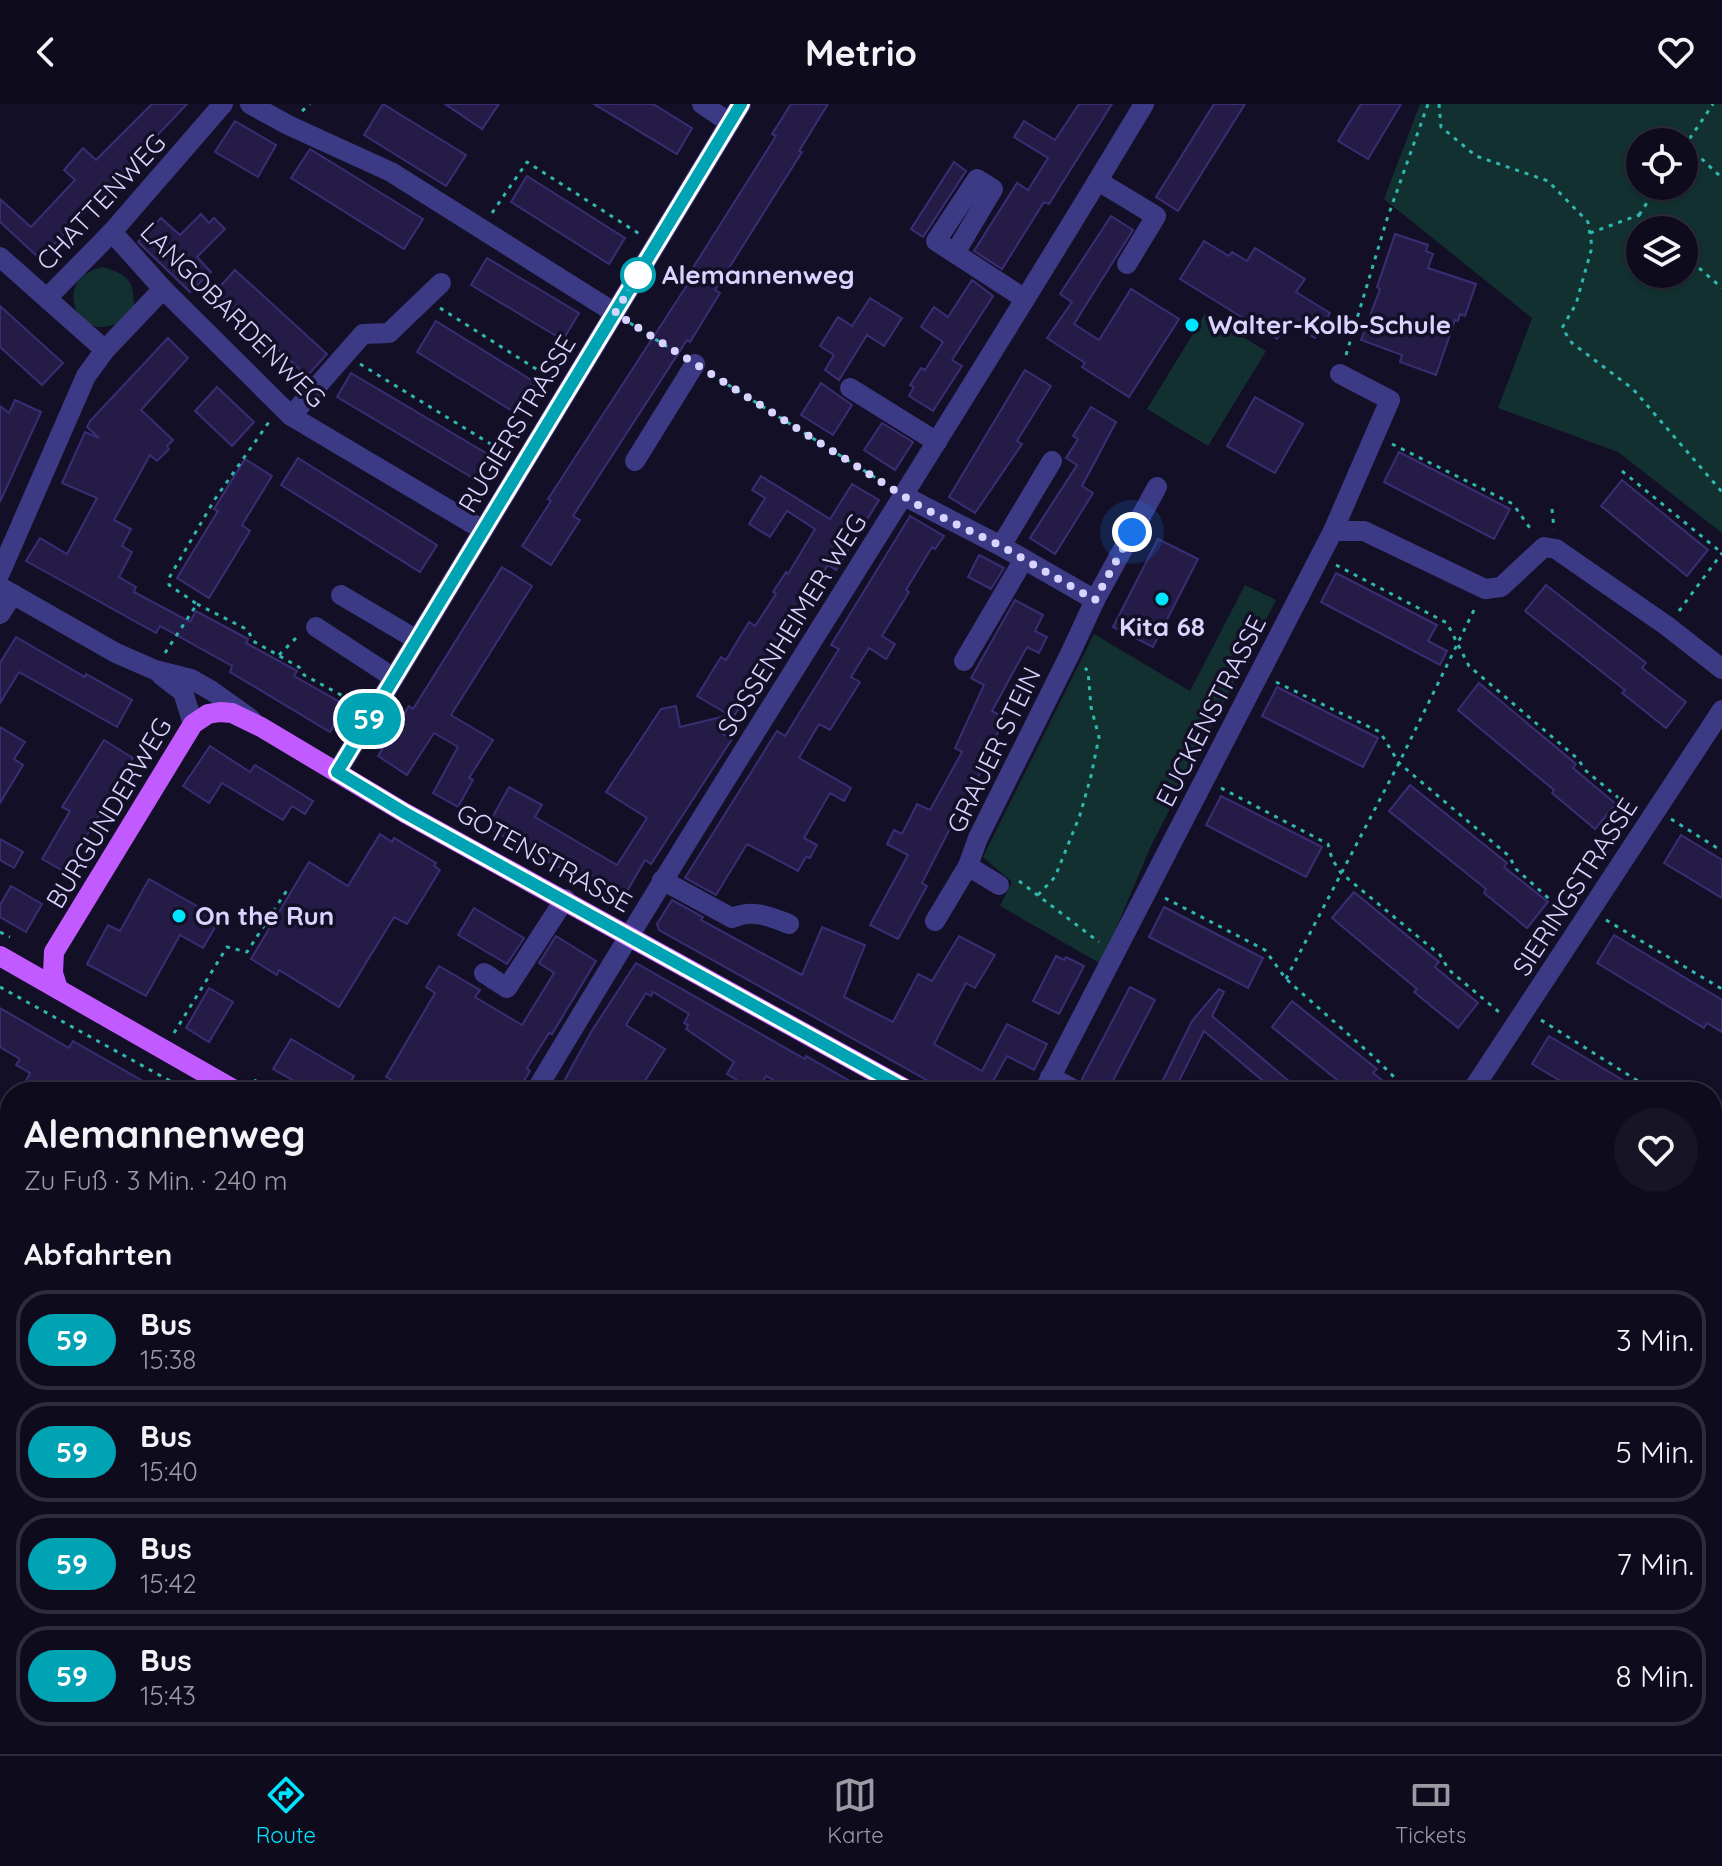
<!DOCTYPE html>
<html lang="de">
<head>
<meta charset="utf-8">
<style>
  :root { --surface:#0e0b1c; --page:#171425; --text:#f1f3f6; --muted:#9b9ba3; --line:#2e2b3b; --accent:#00e5ff }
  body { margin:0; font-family:Quicksand,sans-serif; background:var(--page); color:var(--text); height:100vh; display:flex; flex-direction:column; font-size:30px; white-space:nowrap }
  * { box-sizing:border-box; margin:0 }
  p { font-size:26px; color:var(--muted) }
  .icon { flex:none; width:44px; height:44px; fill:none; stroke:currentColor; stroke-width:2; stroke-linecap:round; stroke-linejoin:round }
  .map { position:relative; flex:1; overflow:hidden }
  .drawer { position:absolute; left:0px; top:978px; width:1722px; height:672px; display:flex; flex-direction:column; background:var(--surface); border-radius:32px 32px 0 0; box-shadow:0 2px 6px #0004,0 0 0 2px var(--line) }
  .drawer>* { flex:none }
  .badge { padding:0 16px; border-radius:26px; font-size:28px; line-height:52px }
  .controls { position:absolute; left:1626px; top:24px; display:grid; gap:16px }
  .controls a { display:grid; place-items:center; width:72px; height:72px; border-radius:50%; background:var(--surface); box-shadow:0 2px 6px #0004,0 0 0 2px var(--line); font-size:40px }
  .you { position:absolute; width:40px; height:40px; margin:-20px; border:6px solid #fff; border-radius:50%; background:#1a73e8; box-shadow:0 0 0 12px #1a73e833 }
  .map>.badge { position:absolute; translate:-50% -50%; box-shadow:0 0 0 4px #fff }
  h2 { padding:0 24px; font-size:30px; line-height:72px }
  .round { display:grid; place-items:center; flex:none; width:84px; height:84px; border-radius:42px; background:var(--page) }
  .overview { display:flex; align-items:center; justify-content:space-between; height:136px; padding:0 24px }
  h1 { font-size:38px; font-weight:700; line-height:60px }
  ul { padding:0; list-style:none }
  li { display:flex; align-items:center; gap:24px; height:100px; margin:0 16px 12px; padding:0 8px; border:4px solid var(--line); border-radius:32px }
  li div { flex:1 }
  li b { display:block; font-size:30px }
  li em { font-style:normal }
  li .badge { min-width:88px; font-weight:700; text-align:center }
  header { display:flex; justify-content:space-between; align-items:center; height:104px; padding:0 24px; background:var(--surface); font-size:36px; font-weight:700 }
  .dock { display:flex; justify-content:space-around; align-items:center; height:112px; border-top:2px solid var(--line); background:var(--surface); font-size:22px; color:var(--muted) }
  .dock a { display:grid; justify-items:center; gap:4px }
  .dock .current { color:var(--accent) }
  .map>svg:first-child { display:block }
</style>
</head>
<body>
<header><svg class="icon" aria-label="back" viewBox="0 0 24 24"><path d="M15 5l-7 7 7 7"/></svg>Metrio<svg class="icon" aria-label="heart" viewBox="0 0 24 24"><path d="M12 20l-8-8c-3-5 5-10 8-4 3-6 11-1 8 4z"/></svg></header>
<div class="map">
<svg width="1722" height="1650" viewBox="0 0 1722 1650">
  <rect width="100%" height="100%" fill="#130f26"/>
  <g fill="#12302f" fill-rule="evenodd">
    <path d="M1420,0H1722V429L1618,348L1498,304L1532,214L1384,95ZM1684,38V82H1640V38ZM1640,126H1684V170H1640Z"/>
    <path d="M103,163C130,171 134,178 134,205C88,259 41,176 103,163Z"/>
    <path d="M1205,210L1266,247L1208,342L1147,305Z"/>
    <path d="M1245,481L1276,496L1151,742L1101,860L1000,802L1012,778L983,753L1094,530L1190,587Z"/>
    <path d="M1722,1039V1125L1712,1119V1053Z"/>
  </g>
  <g fill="#241b47" stroke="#3b2d73" stroke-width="2">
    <path d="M152,0H187L40,155L0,118V95L31,123L75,76L64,66L83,44L96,56Z"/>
    <path d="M383,0L466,51L446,82L364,31Z"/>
    <path d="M445,0H499L482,25Z"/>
    <path d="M594,0H653L692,24L677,50Z"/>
    <path d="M791,0H828L799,47L802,48L715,186L720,189L690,238L687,236L573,412L580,416L551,461L522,442L551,397L548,395L693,172L689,170L776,32L772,30Z"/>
    <path d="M1079,0H1112L1049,100L1044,98L1002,165L974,147L1017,79L1028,86L1048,54L1014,33L1024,17L1055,36Z"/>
    <path d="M1214,0H1245L1178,107L1156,93Z"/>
    <path d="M1361,0H1401L1368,55L1338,37Z"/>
    <path d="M235,17L276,41L258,73L215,48Z"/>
    <path d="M310,45L423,115L404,145L291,74Z"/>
    <path d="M954,58L966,67L923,133L911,125Z"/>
    <path d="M527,72L625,134L609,160L511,98Z"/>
    <path d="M201,110L209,119L214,114L225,125L197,153L211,168L190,188L138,138L161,114L180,131Z"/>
    <path d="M1111,112L1133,126L1074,220L1099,236L1131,185L1179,215L1129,293L1082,263L1085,259L1047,234L1072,198L1060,190Z"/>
    <path d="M1395,130L1428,141L1426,147L1433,150L1428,164L1476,180L1465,212L1460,210L1458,217L1455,216L1436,271L1400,258L1402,251L1361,236L1380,185L1377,183Z"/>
    <path d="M1204,137L1229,152L1232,148L1247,157L1255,144L1305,175L1296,188L1330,209L1315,234L1288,218L1277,235L1180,175Z"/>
    <path d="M487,154L579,209L563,236L471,181Z"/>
    <path d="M235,166L327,250L307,272L215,188Z"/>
    <path d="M972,176L993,192L952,256L962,262L933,307L909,292L914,283L910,281L921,264L925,266L943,238L921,223L934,203L948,213Z"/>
    <path d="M870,194L902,214L884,242L867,231L839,276L825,266L834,251L820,242L838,213L852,222Z"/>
    <path d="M0,202L63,259L42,281L0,243Z"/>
    <path d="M436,217L536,279L517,310L417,248Z"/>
    <path d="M168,234L188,254L141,306L173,336L167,342L169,345L157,357L150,351L114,416L131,425L122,442L132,448L119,473L136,483L134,488L190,518L196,507L248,535L246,539L297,567L294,572L345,601L330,628L230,568L232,562L160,522L156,529L26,457L40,434L67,450L97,394L62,379L85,328L99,334L87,323L90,317Z"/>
    <path d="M1025,266L1051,282L1017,337L1022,340L975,409L949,393Z"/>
    <path d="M351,269L491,352L476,376L337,293Z"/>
    <path d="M821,279L852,301L833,331L801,311Z"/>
    <path d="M217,283L254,318L232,342L195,307Z"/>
    <path d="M1255,293L1303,320L1275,369L1227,342Z"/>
    <path d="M15,296L41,308L0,398V302L9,309Z"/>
    <path d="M1091,303L1116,318L1082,382L1093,389L1055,450L1030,434L1077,361L1066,354L1078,335L1073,332Z"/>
    <path d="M882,319L913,338L895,366L864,346Z"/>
    <path d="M1399,348L1510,405L1494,435L1384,378Z"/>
    <path d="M298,354L437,441L420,468L281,381Z"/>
    <path d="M245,355L272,372L242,421L250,427L209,494L177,474L218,407L214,405Z"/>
    <path d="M761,372L830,415L852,380L879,396L836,466L828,461L723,630L732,635L651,760L645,756L621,798L487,723L509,683L542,701L535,713L617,761L647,714L606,688L661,605L676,602L680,623L729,611L697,592L721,553L726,556L749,518L755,522L776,490L773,488L786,468L788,470L815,425L787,407L770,433L749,420L765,394L752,386Z"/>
    <path d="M1622,376L1708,446L1687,472L1601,402Z"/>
    <path d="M910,412L944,432L935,445L932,443L906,486L909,488L882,532L895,540L886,555L869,544L851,573L860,578L830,626L819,620L799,654L851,684L844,697L830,689L804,734L817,741L810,754L806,753L798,767L747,740L716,791L685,774L777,627L785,632L839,545L831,541Z"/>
    <path d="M1158,435L1198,455L1153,543L1113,523Z"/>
    <path d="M979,451L1004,464L991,485L968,473Z"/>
    <path d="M502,463L532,482L451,611L493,636L469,674L473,676L458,703L433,689L458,643L434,629L407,671L378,652L409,602L413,605Z"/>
    <path d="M1336,469L1437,521L1428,537L1447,547L1440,561L1321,498Z"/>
    <path d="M1546,481L1646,559L1642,564L1686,598L1666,624L1622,589L1625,586L1525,507Z"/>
    <path d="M1015,496L1043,511L1035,527L1047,533L1039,549L1027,543L992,607L1005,614L995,634L997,635L977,675L979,676L964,704L961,703L922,779L927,782L898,835L870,821L908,751L887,740L894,726L902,730L917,700L930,706L962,648L955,644L984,581L971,574Z"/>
    <path d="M16,533L85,573L86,570L132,596L117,623L19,568L0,599V559Z"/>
    <path d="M1479,579L1576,660L1573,664L1616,700L1595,725L1552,689L1554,686L1458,606Z"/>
    <path d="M1277,583L1378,634L1363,663L1262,612Z"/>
    <path d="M0,623L25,638L14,655L23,661L0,699Z"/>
    <path d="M104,636L133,654L65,768L42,755L70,707L62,703Z"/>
    <path d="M210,642L250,668L255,661L313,697L305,710L292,702L283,716L222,679L209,699L183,682Z"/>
    <path d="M1410,681L1507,759L1504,763L1548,798L1527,824L1484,789L1486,785L1389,707Z"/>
    <path d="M1221,692L1322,743L1306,773L1206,721Z"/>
    <path d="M380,730L392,738L394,734L436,759L434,762L440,766L407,820L394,813L339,903L279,866L277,871L251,855L309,758L348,782Z"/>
    <path d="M1681,731L1722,756V794L1664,759Z"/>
    <path d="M0,735L23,748L14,764L0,756Z"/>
    <path d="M149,775L220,815L203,844L180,831L146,892L87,860L108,821L120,827Z"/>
    <path d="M11,782L42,800L26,828L0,813V801Z"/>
    <path d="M1354,788L1439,858L1435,863L1478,899L1458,924L1414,888L1417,885L1332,814Z"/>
    <path d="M672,796L703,813L701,816L802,871L822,823L865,841L844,893L893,918L918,870L932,877L959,832L995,851L975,884L966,879L934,940L982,967L1007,920L1047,940L1034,966L1007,952L987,988H948L659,826L657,820Z"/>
    <path d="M1164,803L1263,854L1248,884L1149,833Z"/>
    <path d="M474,804L524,834L507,860L458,831Z"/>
    <path d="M1614,831L1722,896V928L1707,919L1704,924L1597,859Z"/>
    <path d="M556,832L596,857L552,930L549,929L527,964L530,967L517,988H399L402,982L386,973L435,889L426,883L439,862L480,886L475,893L522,921L554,869L539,859Z"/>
    <path d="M1056,852L1064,856L1066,853L1084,862L1059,910L1033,897Z"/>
    <path d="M636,859L805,955L806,952L869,988H796L766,972L757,988L727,970L734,958L686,925L688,921L684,919L689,910L653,888L651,892L646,889L626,921L665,945L638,988H558L591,928Z"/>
    <path d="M1130,883L1155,896L1107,988H1100L1082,975Z"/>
    <path d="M209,884L233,898L209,938L186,924Z"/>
    <path d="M1219,885L1224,888L1212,912L1302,988H1276L1204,927L1179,977L1200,988H1157L1192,917Z"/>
    <path d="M1292,897L1377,965L1373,969L1397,988H1352L1272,923Z"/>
    <path d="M0,904L69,944L73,937L162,988H44L26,977L30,969L16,961L20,955L0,943Z"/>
    <path d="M1549,932L1611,969L1642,988H1579L1532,960Z"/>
    <path d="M291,935L354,972L345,988H313L273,965Z"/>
  </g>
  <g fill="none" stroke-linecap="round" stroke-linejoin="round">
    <g stroke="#2fb8b0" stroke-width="3" stroke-dasharray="4 6" stroke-linecap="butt">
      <path d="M1439,0L1441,23L1476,52L1548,77L1588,118L1592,143L1576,200L1562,224L1572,239L1633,285L1722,388"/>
      <path d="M302,7L310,0"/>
      <path d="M1687,41L1722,74"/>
      <path d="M1684,43L1713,0"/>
      <path d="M492,109L527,58L641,131"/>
      <path d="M1639,111L1658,82"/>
      <path d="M1590,129L1639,111L1656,126"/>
      <path d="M1684,151L1722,184"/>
      <path d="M440,204L552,275"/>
      <path d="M630,219L677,249"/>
      <path d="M1346,251L1387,115L1428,0"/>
      <path d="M360,260L507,350"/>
      <path d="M711,270L887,381"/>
      <path d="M1392,340L1513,400L1532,427"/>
      <path d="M1622,367L1722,449"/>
      <path d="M1552,405L1554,425"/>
      <path d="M1336,461L1447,519L1469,562L1578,655L1585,666L1633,706"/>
      <path d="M197,500L248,526L253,537L299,563L304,571L356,599"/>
      <path d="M1679,507L1722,449"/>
      <path d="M165,549L197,500L169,481V474L215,395L269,318"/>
      <path d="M279,551L299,531"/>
      <path d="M1276,578L1380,628L1399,659L1509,752L1516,765L1565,809"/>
      <path d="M1221,684L1328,740L1332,755L1341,769L1440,851L1449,866L1499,908"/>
      <path d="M1671,715L1722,747"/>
      <path d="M1019,777L1099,838"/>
      <path d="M1038,791L1055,773L1080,711L1091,672L1099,633L1091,603L1088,567L1085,564"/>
      <path d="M1165,794L1265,846L1286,875L1375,954L1409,988"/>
      <path d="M1606,816L1722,885"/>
      <path d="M0,828L10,833"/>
      <path d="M1286,875L1399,659L1476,502"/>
      <path d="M0,883L190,988"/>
      <path d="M1541,916L1646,982L1654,981L1664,988"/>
      <path d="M174,929L227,843L247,848L289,783"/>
      <path d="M254,976L276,988"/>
      <path d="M1712,1019L1721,1025"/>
      <path d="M1712,1039L1722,1024"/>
      <path d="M1714,1116L1722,1121"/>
      <path d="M0,1456L6,1447"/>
      <path d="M1360,1640L1379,1650"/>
      <path d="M1446,1640L1464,1650"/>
    </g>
    <g stroke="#3d3a85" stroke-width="20">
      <path d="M250,0L288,21L391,68L615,209"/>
      <path d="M702,0L730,19"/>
      <path d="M1098,77L1156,112L1127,160"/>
      <path d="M112,128L163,185L291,312L483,426"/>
      <path d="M955,149L993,85L977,75L936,137L1025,195"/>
      <path d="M0,153L105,246"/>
      <path d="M47,194L112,128L223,0"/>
      <path d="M850,284L937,338"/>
      <path d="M291,312L363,230L389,229L441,179"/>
      <path d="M635,357L695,260"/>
      <path d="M904,392L1001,442L1095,496"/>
      <path d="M1333,427H1364L1485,485L1501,483L1544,443L1556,445L1667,522L1722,565"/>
      <path d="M1001,442L1052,357"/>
      <path d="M0,469L86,272L105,246L163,185"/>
      <path d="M0,483L116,549L155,566L191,575L212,587L251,615"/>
      <path d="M341,491L417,536"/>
      <path d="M0,510L13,490"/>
      <path d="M316,523L394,574"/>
      <path d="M964,557L1024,455"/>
      <path d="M161,571L183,588L193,620"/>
      <path d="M337,668L741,0"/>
      <path d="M968,762L999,781"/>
      <path d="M662,776L732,814C753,805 768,812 789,820"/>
      <path d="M935,817L968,762L978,734L1070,550L1095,496L1157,383"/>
      <path d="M484,869L507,884L565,795"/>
      <path d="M1050,973L1079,988"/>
      <path d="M535,988C733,656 945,332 1144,0"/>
      <path d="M1043,988L1333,427L1390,296L1340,270"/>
      <path d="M1471,988L1722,606"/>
      <path d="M0,1156L10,1162"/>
      <path d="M0,1322L10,1305"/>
      <path d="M0,1422L10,1428"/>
      <path d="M551,1640L569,1650"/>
      <path d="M961,1645L964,1640"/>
      <path d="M812,1648L814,1640"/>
      <path d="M57,1650L63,1640"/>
      <path d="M328,1650L335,1640"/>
      <path d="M672,1650L678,1640"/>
      <path d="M1074,1650L1080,1640"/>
      <path d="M1102,1650L1109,1640"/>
      <path d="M1553,1650L1556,1640"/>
    </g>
    <g stroke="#c25bff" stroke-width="20">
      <path d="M0,852L238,988"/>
      <path d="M58,885L53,869L54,848L193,620L208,610L220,608L232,609L261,623L405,709L911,988"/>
      <path d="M1712,1437L1722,1443"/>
      <path d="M1400,1640L1418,1650"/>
    </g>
  </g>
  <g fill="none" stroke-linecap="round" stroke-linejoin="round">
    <g stroke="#fff" stroke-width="18">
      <path id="line" d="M741,0L337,668L405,709L911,988"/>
    </g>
    <use href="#line" stroke="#00a3b4" stroke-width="12"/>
    <path stroke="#d9d4ff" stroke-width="8" stroke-dasharray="0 14.4" d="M638,171L615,209L921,403L1001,442L1095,496L1132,428"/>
  </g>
  <circle fill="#fff" stroke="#00a3b4" stroke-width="4" cx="638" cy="171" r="16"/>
  <g fill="#00e5ff" stroke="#130f26" stroke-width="3">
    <circle cx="1192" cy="221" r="8"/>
    <circle cx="1162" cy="495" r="8"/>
    <circle cx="179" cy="812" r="8"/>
  </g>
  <g text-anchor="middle" stroke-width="7" stroke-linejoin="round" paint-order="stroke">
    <g font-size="26" fill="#d9d4ff" stroke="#130f26">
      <text transform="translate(101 98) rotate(-47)" y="9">CHATTENWEG</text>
      <text transform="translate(233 211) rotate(45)" y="9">LANGOBARDENWEG</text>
      <text transform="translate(517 320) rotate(-59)" y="9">RUGIERSTRASSE</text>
      <text transform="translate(792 521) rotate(-58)" y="9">SOSSENHEIMER WEG</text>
      <text transform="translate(1211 607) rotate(-63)" y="9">EUCKENSTRASSE</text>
      <text transform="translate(994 646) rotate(-64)" y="9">GRAUER STEIN</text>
      <text transform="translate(109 709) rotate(-59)" y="9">BURGUNDERWEG</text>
      <text transform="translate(544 754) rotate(29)" y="9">GOTENSTRASSE</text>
      <text transform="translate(1575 783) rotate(-57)" y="9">SIERINGSTRASSE</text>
    </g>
    <g font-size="26" font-weight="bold" fill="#d9d4ff" stroke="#130f26" text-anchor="start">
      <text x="662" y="180">Alemannenweg</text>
    </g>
    <g font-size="26" font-weight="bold" fill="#d9d4ff" stroke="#130f26" text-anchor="start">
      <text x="1208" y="230">Walter-Kolb-Schule</text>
      <text x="1162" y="532" text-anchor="middle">Kita 68</text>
      <text x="195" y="821">On the Run</text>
    </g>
  </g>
</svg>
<div class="controls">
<a><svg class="icon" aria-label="locate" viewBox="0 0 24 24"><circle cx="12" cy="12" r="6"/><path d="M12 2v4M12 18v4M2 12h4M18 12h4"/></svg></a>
<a><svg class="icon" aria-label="layers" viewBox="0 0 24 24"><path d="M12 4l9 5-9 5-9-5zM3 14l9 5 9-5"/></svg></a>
</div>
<div class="you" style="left:1132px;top:428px"></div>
<b class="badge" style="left:369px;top:615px;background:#00a3b4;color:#fff">59</b>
<section class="drawer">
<div class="overview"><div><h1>Alemannenweg</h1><p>Zu Fuß · 3 Min. · 240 m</p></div><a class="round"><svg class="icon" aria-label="heart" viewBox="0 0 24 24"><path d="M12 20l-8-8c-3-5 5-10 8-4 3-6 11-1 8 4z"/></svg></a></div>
<h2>Abfahrten</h2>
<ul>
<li><span class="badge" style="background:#00a3b4;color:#fff">59</span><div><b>Bus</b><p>15:38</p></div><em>3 Min.</em></li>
<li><span class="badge" style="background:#00a3b4;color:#fff">59</span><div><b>Bus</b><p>15:40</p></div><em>5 Min.</em></li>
<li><span class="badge" style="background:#00a3b4;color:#fff">59</span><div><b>Bus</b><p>15:42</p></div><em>7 Min.</em></li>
<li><span class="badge" style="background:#00a3b4;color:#fff">59</span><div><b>Bus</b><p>15:43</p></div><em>8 Min.</em></li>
</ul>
</section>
</div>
<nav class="dock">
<a class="current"><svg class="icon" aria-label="directions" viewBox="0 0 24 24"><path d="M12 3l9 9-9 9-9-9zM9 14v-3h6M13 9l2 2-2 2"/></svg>Route</a>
<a><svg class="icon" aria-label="map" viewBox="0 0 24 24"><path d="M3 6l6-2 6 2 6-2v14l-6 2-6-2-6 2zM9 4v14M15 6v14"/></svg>Karte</a>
<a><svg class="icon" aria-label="tickets" viewBox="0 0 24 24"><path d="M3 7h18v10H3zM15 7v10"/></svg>Tickets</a>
</nav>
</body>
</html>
